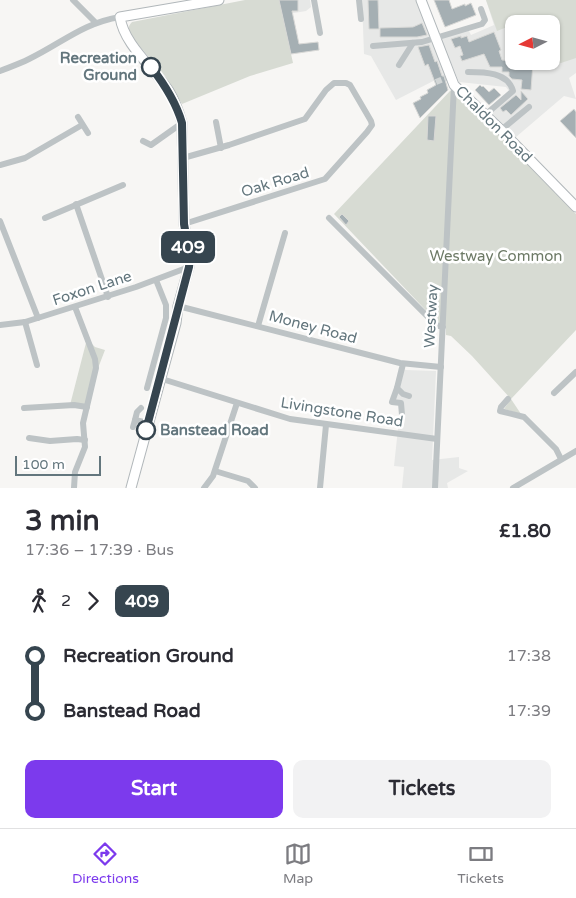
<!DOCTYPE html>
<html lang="en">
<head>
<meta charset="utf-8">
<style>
  :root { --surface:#fff; --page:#f2f2f3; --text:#2b2b33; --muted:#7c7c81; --line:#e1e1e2; --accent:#7c3aed }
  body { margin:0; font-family:"Varela Round",sans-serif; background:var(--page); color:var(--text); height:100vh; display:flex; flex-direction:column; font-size:19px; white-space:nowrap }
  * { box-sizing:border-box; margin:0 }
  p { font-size:16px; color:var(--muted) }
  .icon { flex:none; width:28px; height:28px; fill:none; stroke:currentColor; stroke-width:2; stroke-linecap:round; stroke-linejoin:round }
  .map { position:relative; height:488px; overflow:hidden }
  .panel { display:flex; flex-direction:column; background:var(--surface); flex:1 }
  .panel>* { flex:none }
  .badge { padding:0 10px; border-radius:8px; font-size:18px; line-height:32px }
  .needle { width:32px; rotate:264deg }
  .fabs { position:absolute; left:505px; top:15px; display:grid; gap:10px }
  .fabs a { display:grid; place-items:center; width:55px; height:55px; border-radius:10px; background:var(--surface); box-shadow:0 1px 4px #0004; font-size:25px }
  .scale { position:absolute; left:15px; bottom:12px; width:86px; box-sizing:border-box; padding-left:5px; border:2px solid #63767d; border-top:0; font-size:14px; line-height:18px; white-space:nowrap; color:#63767d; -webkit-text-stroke:4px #fff; paint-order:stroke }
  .map>.badge { position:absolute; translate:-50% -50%; box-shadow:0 0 0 2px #fff }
  .legs { display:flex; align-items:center; gap:8px; height:55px; padding:0 25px; font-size:16px }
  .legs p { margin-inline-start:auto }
  .head { display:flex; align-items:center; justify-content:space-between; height:85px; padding:0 25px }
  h1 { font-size:28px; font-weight:800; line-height:38px }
  .button { display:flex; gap:10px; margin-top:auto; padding:10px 25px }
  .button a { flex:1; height:58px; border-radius:10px; background:var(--accent); color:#fff; font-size:20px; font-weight:800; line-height:58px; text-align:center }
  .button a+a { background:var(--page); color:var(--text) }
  ul { padding:0 25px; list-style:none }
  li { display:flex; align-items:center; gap:18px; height:55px; font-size:19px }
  li i { display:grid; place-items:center; width:8px; height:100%; margin:0 6px; background:currentColor }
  li i::after { content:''; width:12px; height:12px; margin:-6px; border:4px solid; border-radius:50%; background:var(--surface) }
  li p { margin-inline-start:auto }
  li:first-child i { background:linear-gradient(#0000 50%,currentColor 0) }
  li:last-child i { background:linear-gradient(currentColor 50%,#0000 0) }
  .tabs { display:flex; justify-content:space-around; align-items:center; height:70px; border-top:1px solid var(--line); background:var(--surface); font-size:14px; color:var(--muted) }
  .tabs a { display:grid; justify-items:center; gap:2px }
  .tabs .current { color:var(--accent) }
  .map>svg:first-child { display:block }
</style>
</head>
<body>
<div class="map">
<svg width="576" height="488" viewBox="0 0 576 488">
  <rect width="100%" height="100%" fill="#f7f6f4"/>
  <g fill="#e7e8e7" fill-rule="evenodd">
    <path d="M279,0H310L311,7L306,11L282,15Z"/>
    <path d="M362,0H416L445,75L396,100L371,56L364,54Z"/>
    <path d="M486,0H576V73L569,78L576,99L564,96L516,137L488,110L509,91L506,87L459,82L441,39L468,29L471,35L494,25ZM514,24H551V61H514Z"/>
    <path d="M399,367L406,370L436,371L432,460L459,457V468L468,471L447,483L448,488H402L404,467L394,466L401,401L392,400Z"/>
  </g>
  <g fill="#d7dbd3">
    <path d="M245,0H279L293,63L250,76L182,104L165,76L130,35C128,29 128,26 132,22Z"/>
    <path d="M486,0H576V58L555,65L550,61L551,24H514L513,46L507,27L497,31Z"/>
    <path d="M450,91L457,92L576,214V330L511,399L521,414L504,409L511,399L472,356L451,336L446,335V325L438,323L334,214Z"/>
    <path d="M87,339L95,347L105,350L95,376L87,407L70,405Z"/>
  </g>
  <g fill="#a5afb3" stroke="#d8d8d6">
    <path d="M279,0H298V11H292L299,44L318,42L319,50L291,54Z"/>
    <path d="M368,0H378L379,29H369Z"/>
    <path d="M434,0H449L452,9L465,4V6L471,3L476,15L445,27Z"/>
    <path d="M422,23L427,35L417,37H380V28L413,27Z"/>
    <path d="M494,32L501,50L499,51L502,60L533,63L531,90L521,89L522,80L512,79L509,76V72H502V67H490L484,54L462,61L460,56L463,55L460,46L455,48L451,39L461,36V38L467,36L469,42Z"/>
    <path d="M429,45L435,62L437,61L442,76H444L448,90L420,118L413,103L421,99L420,97L428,93L427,90L436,85L428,64L425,66L418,47Z"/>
    <path d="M480,85L482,87L483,86L489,92L494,88L501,95L489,105L475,90Z"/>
    <path d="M521,91L528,99L511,115L506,110L503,112L500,108L516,95L521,100Z"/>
    <path d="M574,109L576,112V138L560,121Z"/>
    <path d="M428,116H436L434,141L427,140Z"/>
    <path d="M342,214L349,221L346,225L339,217Z"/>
  </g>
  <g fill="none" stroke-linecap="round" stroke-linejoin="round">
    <path stroke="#d2d6d6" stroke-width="6" stroke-dasharray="6 3" stroke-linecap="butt" d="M436,82L446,78"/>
    <g stroke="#b1b7ba" stroke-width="11">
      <g id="major">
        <path d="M421,0L454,85L501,130L576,207"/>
        <path d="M131,488L176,323L178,306L189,267L190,257L184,224L182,123C179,112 175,101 169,91C154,68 124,45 120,17L219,0"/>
      </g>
    </g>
    <g stroke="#bdc3c5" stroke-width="6">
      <path d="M73,0L96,23"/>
      <path d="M314,0L320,33"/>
      <path d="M359,0L361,19"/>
      <path d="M373,46L422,42L482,24L485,20L481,9"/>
      <path d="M399,65L413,43"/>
      <path d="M0,71C10,67 19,64 29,59C62,43 83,23 120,17"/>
      <path d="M468,72C484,72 508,72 513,91L485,115"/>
      <path d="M78,117L88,133"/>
      <path d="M216,122L221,148"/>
      <path d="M501,130L529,107"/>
      <path d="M143,141L151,145L182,123"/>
      <path d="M183,158L229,145L305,119L326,90L334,83H346L350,85L371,121L372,125L367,132L325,179L184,224"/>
      <path d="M0,165L25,158L82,125"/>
      <path d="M76,204L108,297"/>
      <path d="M45,218L123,185"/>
      <path d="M329,218L436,325L443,327"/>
      <path d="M0,221L38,318"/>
      <path d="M178,306L400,363L441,367"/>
      <path d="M25,322L37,365"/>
      <path d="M0,325L25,322L136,287L189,267"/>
      <path d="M258,326L285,233"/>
      <path d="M403,364L397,388L403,394L409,396"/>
      <path d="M159,378L290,419L437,439"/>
      <path d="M147,388L166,318V305L156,280"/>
      <path d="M397,388L392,402L401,403L402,415"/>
      <path d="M554,393L576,372"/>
      <path d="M508,399L501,407L500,411L524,417L556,449L561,459"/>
      <path d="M24,408L74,405L87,407"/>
      <path d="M135,420L137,412L141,408"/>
      <path d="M133,427L135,420L148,423"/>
      <path d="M29,438L50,441L77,439L85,440"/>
      <path d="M215,471L248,481L255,488"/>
      <path d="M74,488L75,472L85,447L83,423L96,368L95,359L75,307"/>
      <path d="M204,488L213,476L237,403"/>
      <path d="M320,488L326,425"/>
      <path d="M435,488L454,85"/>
      <path d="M513,488L576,451"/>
    </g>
    <use href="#major" stroke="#fff" stroke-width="9"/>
  </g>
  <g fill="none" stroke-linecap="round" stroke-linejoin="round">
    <g stroke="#fff" stroke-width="11">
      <path id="line-1" d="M146,430L189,267L190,257L184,224L182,123C176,102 165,85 151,67"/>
    </g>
    <use href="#line-1" stroke="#36454f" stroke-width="8"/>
  </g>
  <g fill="#fff" stroke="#36454f" stroke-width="2.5">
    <circle cx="151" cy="67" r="9"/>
    <circle cx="146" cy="430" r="9"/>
  </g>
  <g text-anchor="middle" stroke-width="5" stroke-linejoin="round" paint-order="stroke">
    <g font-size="15" font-weight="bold" fill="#63767d" stroke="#fff" text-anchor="end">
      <text x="137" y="63">Recreation<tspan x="137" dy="17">Ground</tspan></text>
      <text x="160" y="435" text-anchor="start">Banstead Road</text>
    </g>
    <g font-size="15" fill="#63767d" stroke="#fff">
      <text transform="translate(494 124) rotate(45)" y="5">Chaldon Road</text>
      <text transform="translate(275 182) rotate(-17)" y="5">Oak Road</text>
      <text transform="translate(92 288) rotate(-18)" y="5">Foxon Lane</text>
      <text transform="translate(431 316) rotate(-87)" y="5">Westway</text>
      <text transform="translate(313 327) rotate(15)" y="5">Money Road</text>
      <text transform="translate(342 412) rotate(9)" y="5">Livingstone Road</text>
    </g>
    <g font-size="15" fill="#6d7a66" stroke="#fff">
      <text x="496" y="261">Westway Common</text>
    </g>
  </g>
</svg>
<div class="fabs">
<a><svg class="needle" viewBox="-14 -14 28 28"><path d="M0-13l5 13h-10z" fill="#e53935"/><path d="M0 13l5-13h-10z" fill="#7c7c81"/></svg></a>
</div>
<div class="scale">100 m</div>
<b class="badge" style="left:188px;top:247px;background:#36454f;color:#fff">409</b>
</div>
<section class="panel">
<div class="head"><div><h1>3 min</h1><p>17:36 – 17:39 · Bus</p></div><b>£1.80</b></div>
<div class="legs"><svg class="icon" aria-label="walk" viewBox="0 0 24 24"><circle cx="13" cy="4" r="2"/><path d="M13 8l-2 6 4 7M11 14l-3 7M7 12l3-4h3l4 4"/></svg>2<svg class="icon" aria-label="forward" viewBox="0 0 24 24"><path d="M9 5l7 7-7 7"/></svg><b class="badge" style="background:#36454f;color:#fff">409</b></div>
<ul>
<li><i style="color:#36454f"></i><b>Recreation Ground</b><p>17:38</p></li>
<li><i style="color:#36454f"></i><b>Banstead Road</b><p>17:39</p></li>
</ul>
<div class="button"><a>Start</a><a>Tickets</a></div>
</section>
<nav class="tabs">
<a class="current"><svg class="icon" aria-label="directions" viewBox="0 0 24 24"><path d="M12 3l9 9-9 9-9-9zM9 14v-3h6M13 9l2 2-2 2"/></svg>Directions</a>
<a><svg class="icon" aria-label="map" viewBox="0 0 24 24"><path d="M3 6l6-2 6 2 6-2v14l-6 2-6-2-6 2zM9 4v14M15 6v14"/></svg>Map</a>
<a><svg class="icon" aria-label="tickets" viewBox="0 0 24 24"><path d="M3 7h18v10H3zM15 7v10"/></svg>Tickets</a>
</nav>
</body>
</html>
